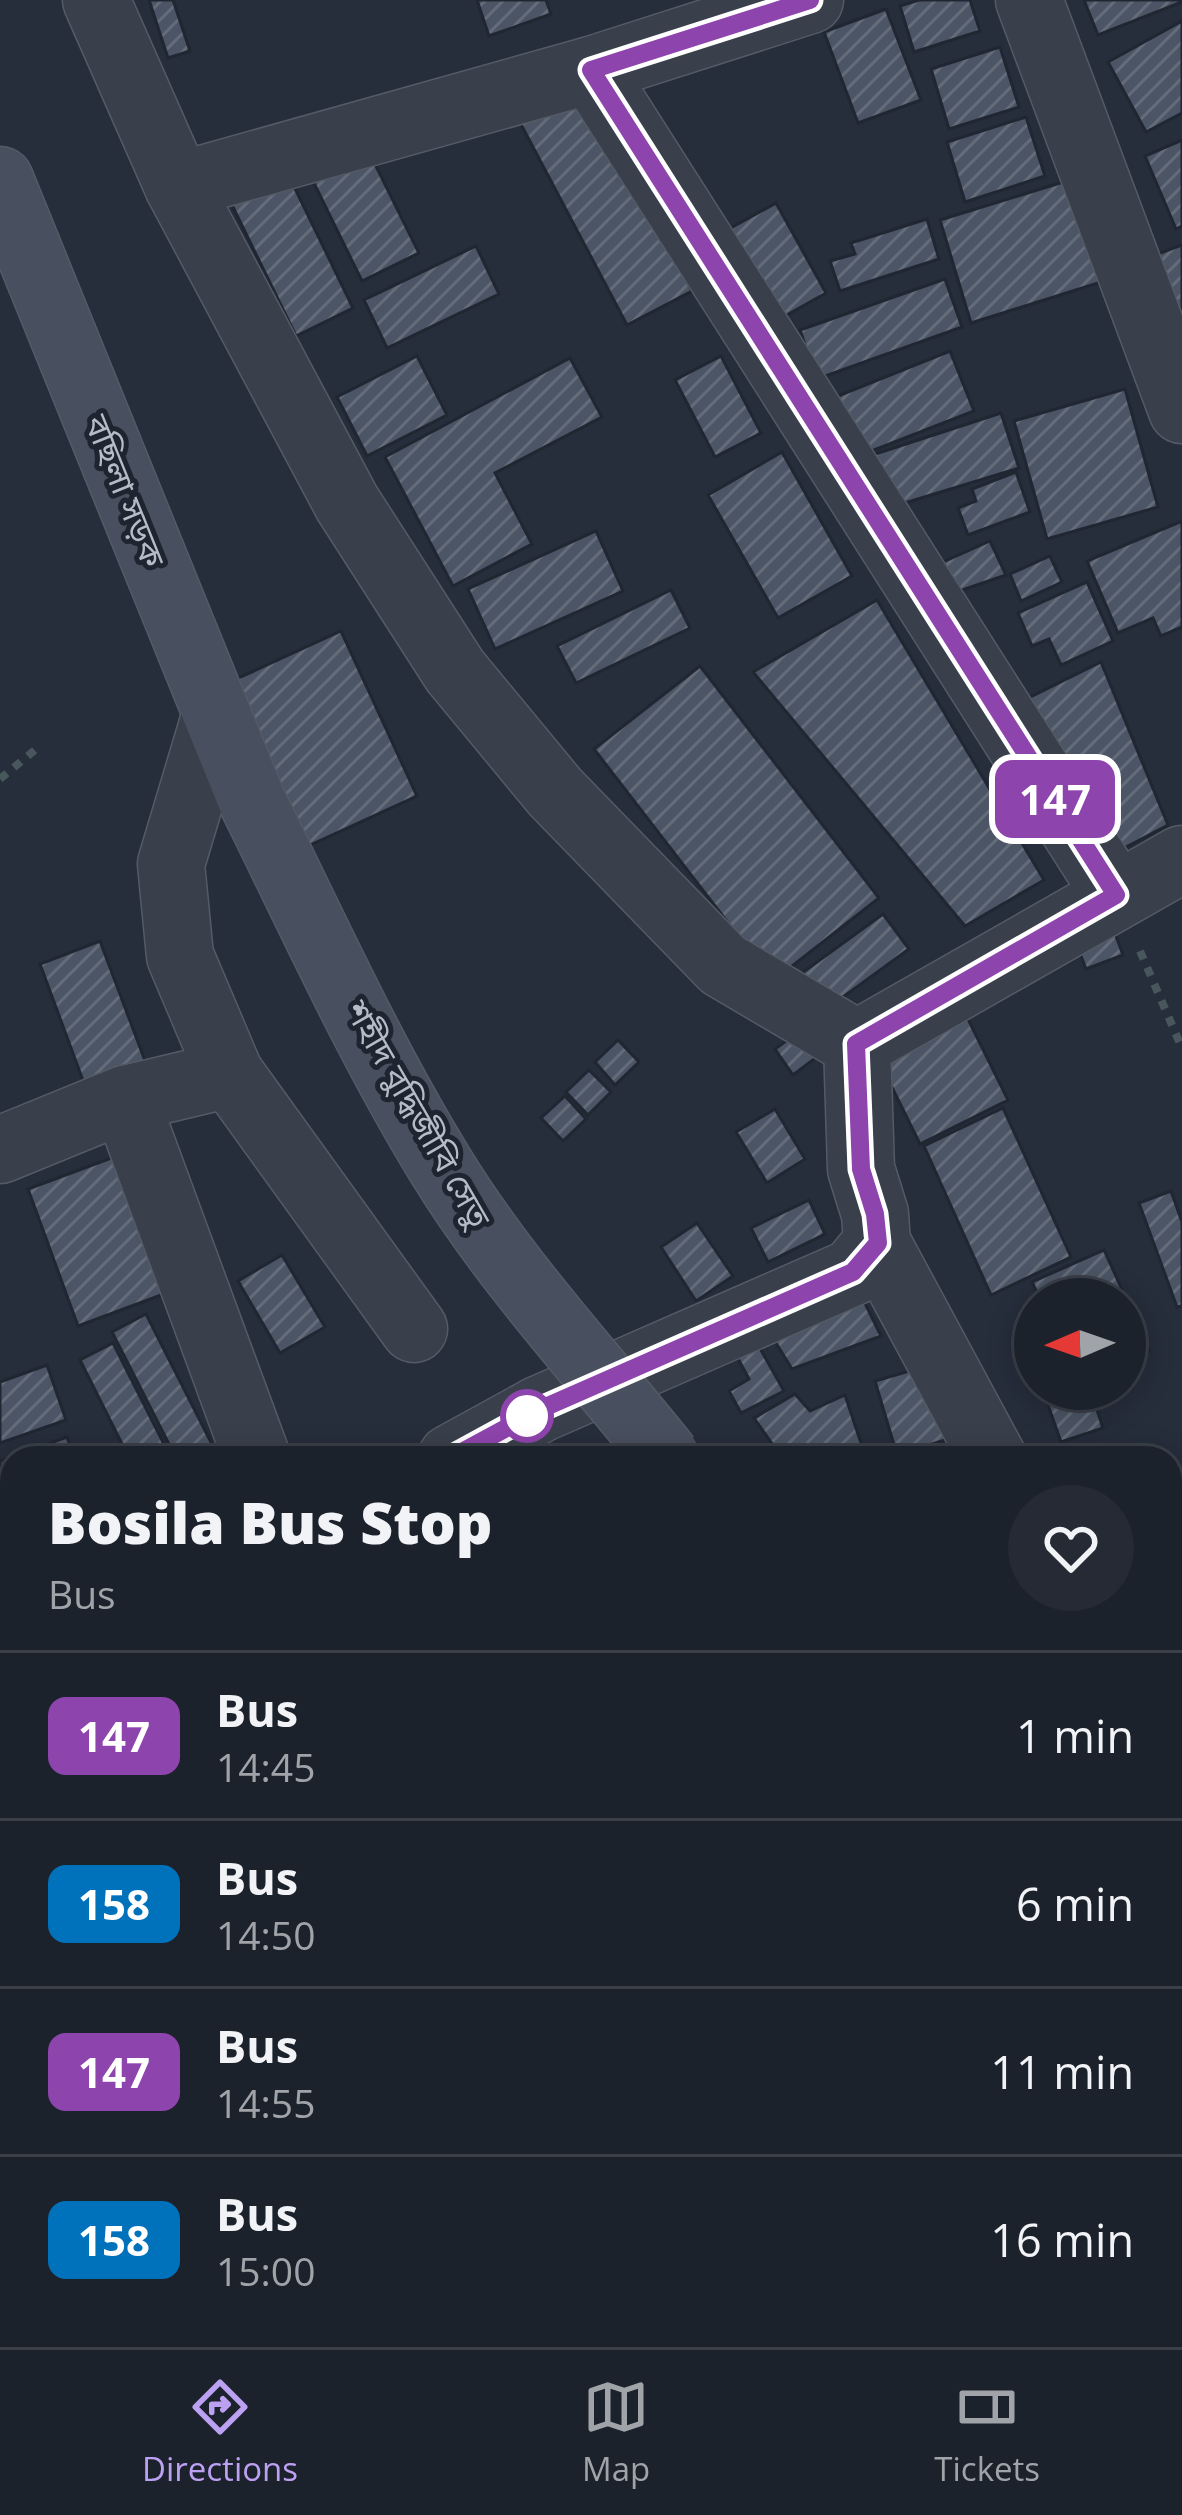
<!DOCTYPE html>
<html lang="en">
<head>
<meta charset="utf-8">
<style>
  :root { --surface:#1c222c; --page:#252a34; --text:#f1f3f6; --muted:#a0a4a9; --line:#3a3f48; --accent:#bca0f2 }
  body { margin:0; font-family:"Open Sans","Noto Sans Bengali",sans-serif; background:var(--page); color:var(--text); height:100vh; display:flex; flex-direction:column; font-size:45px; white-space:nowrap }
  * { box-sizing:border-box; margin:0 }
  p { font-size:39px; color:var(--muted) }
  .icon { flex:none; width:66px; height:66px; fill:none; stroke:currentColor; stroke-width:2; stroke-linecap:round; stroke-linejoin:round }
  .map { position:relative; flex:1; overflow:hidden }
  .sheet { position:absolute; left:0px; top:1446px; width:1182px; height:903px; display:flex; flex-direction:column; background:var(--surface); border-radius:36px 36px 0 0; box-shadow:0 6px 30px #0003,0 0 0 3px var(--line) }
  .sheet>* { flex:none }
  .badge { padding:0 24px; border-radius:18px; font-size:42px; line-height:78px }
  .needle { width:78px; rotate:268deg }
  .fabs { position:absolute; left:1014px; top:1278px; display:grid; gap:24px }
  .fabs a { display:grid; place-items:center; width:132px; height:132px; border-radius:50%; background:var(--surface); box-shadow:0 6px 30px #0003,0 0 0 3px var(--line); font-size:60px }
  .map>.badge { position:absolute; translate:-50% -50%; box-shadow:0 0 0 6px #fff }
  .round { display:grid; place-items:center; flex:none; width:126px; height:126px; border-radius:63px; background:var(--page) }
  .head { display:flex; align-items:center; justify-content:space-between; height:204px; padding:0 48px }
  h1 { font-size:57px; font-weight:800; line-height:90px }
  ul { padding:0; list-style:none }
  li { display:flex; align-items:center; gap:36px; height:168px; padding:0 48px; border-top:3px solid var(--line) }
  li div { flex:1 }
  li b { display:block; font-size:45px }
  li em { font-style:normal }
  li .badge { min-width:132px; font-weight:700; text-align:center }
  .tab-bar { display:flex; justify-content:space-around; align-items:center; height:168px; border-top:3px solid var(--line); background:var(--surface); font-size:33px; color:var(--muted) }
  .tab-bar a { display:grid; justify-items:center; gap:6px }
  .tab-bar .selected { color:var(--accent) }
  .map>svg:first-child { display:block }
</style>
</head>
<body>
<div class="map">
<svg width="1182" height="2347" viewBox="0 0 1182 2347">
  <defs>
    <pattern id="building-hatch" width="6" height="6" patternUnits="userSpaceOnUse" patternTransform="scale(3)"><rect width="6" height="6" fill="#4c5565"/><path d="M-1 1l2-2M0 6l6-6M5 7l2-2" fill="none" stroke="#646c7a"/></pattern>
  </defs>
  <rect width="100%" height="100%" fill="#262d3b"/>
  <g fill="url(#building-hatch)" stroke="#202732" stroke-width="3">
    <path d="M149,0H173L190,51L168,58Z"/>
    <path d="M477,0H546L551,14L489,36Z"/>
    <path d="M919,0H970L980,31L914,52L900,6Z"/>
    <path d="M1084,0H1182V2L1098,35Z"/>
    <path d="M886,9L921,100L858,123L824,32Z"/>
    <path d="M1182,21V113L1146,132L1108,62Z"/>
    <path d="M1000,47L1019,107L949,129L931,69Z"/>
    <path d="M579,78L692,291L627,325L515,113Z"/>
    <path d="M1026,117L1045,176L965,202L947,142Z"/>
    <path d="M1182,140V226L1176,229L1145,156Z"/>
    <path d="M367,148L419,253L362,281L310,175Z"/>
    <path d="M287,172L353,308L296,336L230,201Z"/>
    <path d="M1086,175L1117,277L971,323L940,220Z"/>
    <path d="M776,203L826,293L778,320L727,230Z"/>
    <path d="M927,219L939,259L840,291L830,261L855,254L851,243Z"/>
    <path d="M1182,245V334L1150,257Z"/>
    <path d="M476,246L499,294L387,348L364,300Z"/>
    <path d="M945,279L962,327L817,379L800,330Z"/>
    <path d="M950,351L974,411L851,459L828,400Z"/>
    <path d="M417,356L447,415L367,456L337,397Z"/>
    <path d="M721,356L761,433L715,457L675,380Z"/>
    <path d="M570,358L602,417L495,473L532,544L453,586L385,457Z"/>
    <path d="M1125,389L1158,507L1047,539L1014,421Z"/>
    <path d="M1001,413L1019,468L895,506L860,459Z"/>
    <path d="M782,452L852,576L778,618L708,495Z"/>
    <path d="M1016,472L1030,512L968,535L958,508L976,501L972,489Z"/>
    <path d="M1182,521V627L1161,636L1153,618L1118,633L1087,561Z"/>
    <path d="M596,531L623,591L495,649L468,589Z"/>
    <path d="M990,541L1006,575L936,599L923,571Z"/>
    <path d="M1050,556L1062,582L1021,601L1010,574Z"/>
    <path d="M1087,582L1113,641L1061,665L1049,639L1032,646L1018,613Z"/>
    <path d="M671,590L690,628L576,683L557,646Z"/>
    <path d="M877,600L1044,880L965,926L753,672Z"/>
    <path d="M341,631L417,796L308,846L232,681Z"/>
    <path d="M1101,662L1168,825L1088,867L998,713Z"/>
    <path d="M700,666L879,898L773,981L594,749Z"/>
    <path d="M883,914L909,949L817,1016L791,981Z"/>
    <path d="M1110,920L1123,955L1086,969L1073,935Z"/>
    <path d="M100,941L153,1082L92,1105L40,964Z"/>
    <path d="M961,1005L1008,1100L920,1144L873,1049Z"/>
    <path d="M801,1030L818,1056L793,1075L775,1049Z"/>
    <path d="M618,1040L639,1062L615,1085L595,1062Z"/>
    <path d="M589,1070L611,1092L588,1115L566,1092Z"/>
    <path d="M565,1096L586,1119L563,1141L541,1118Z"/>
    <path d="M1003,1108L1071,1257L991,1295L924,1146Z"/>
    <path d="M775,1109L805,1159L767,1183L736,1132Z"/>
    <path d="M122,1154L172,1291L78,1326L28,1189Z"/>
    <path d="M1171,1191L1182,1222V1306L1177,1307L1139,1203Z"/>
    <path d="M809,1200L825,1234L768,1262L751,1228Z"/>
    <path d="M697,1223L733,1276L696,1301L661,1247Z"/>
    <path d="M1104,1250L1150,1351L1125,1362V1299H1040L1032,1282Z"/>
    <path d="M282,1255L325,1327L280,1353L238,1281Z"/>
    <path d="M857,1287L881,1336L792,1369L768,1330Z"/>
    <path d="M146,1314L219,1458H176L112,1332Z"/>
    <path d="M113,1343L171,1458H129L80,1360Z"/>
    <path d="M757,1343L784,1391L741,1413L729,1391L749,1379L736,1355Z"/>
    <path d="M937,1363L958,1436L897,1455L875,1381Z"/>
    <path d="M47,1365L66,1420L0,1443V1382Z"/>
    <path d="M1090,1389L1103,1428L1061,1442L1047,1402Z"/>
    <path d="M795,1394L810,1411L845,1395L866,1458H782L754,1418Z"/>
    <path d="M67,1437L74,1458H12V1492L0,1496V1461Z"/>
    <path d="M1182,1548V1679L1170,1684V1552Z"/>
    <path d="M12,1655V1849L0,1815V1663Z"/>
    <path d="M0,1964H6L9,2013L0,2014Z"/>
    <path d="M1182,2176V2248L1176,2238L1170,2241V2184Z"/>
    <path d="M52,2337H159L160,2347H53Z"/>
    <path d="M481,2337H576L581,2347H455Z"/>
  </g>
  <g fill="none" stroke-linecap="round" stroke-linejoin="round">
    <g stroke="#545b66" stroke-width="69">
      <g id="minor">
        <path d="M96,0L178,186L347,503L455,671L555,792L723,965L857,1044L861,1169L875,1214L877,1243L853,1272L540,1409L451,1458"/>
        <path d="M1029,0L1182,410"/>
        <path d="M591,70L1116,895"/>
        <path d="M178,186L591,70L810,0"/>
        <path d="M215,717L171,864L180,956L230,1074"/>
        <path d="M857,1044L1182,859"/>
        <path d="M125,1099L257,1458"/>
        <path d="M0,1150L125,1099L230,1074L414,1329"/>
        <path d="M877,1243L993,1458"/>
        <path d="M1170,1747L1182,1742"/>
        <path d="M0,1860L12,1890"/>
      </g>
    </g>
    <g stroke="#545b66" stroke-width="69">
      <g id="secondary">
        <path d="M0,180L252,801"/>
        <path d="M1170,1965L1182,1976"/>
      </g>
    </g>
    <g stroke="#48575b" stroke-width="8" stroke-dasharray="9 9" stroke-linecap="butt">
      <path d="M0,779L35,750"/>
      <path d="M1140,951L1182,1048"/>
    </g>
    <use href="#minor" stroke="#39404b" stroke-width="66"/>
    <use href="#secondary" stroke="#484f5e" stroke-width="66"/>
    <g stroke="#545b66" stroke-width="69" stroke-linecap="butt">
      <path id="secondary-bridge" d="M252,801C313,924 370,1051 442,1168C506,1272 591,1363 667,1458"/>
    </g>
    <use href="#secondary-bridge" stroke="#484f5e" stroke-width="66"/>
  </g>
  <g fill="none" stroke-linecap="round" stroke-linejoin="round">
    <g stroke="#fff" stroke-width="27">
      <path id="line" d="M451,1458L541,1409L853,1272L878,1243L875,1214L861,1169L856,1044L1116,895L591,70L810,0"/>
    </g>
    <use href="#line" stroke="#8e44ad" stroke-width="18"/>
  </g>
  <circle fill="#fff" stroke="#8e44ad" stroke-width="6" cx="527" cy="1416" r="24"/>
  <g text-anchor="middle" stroke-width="10" stroke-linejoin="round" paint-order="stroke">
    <g font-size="33" fill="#b5bbc7" stroke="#1e2530">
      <text transform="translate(125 491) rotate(68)" y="12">বছিলা সড়ক</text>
      <text transform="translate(418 1114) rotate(60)" y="12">শহীদ বুদ্ধিজীবি সেতু</text>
    </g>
  </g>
</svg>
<div class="fabs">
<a><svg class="needle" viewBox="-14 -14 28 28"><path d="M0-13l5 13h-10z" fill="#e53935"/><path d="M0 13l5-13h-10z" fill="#a0a4a9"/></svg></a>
</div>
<b class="badge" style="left:1055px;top:799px;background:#8e44ad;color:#fff">147</b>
<section class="sheet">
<div class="head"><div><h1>Bosila Bus Stop</h1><p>Bus</p></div><a class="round"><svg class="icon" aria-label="heart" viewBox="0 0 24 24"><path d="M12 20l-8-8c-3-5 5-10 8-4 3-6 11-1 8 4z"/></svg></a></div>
<ul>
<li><span class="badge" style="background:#8e44ad;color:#fff">147</span><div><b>Bus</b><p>14:45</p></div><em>1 min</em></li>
<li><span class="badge" style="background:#0072bc;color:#fff">158</span><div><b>Bus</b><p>14:50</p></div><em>6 min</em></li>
<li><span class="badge" style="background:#8e44ad;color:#fff">147</span><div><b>Bus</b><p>14:55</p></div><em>11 min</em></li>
<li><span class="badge" style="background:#0072bc;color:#fff">158</span><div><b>Bus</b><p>15:00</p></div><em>16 min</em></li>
</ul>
</section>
</div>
<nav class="tab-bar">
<a class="selected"><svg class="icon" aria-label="directions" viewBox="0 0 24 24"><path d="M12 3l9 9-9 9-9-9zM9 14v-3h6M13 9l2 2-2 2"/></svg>Directions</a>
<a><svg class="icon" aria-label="map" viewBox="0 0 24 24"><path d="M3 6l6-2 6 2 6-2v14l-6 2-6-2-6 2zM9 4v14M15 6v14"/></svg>Map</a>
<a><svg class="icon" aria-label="tickets" viewBox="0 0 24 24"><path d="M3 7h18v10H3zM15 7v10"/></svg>Tickets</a>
</nav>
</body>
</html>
